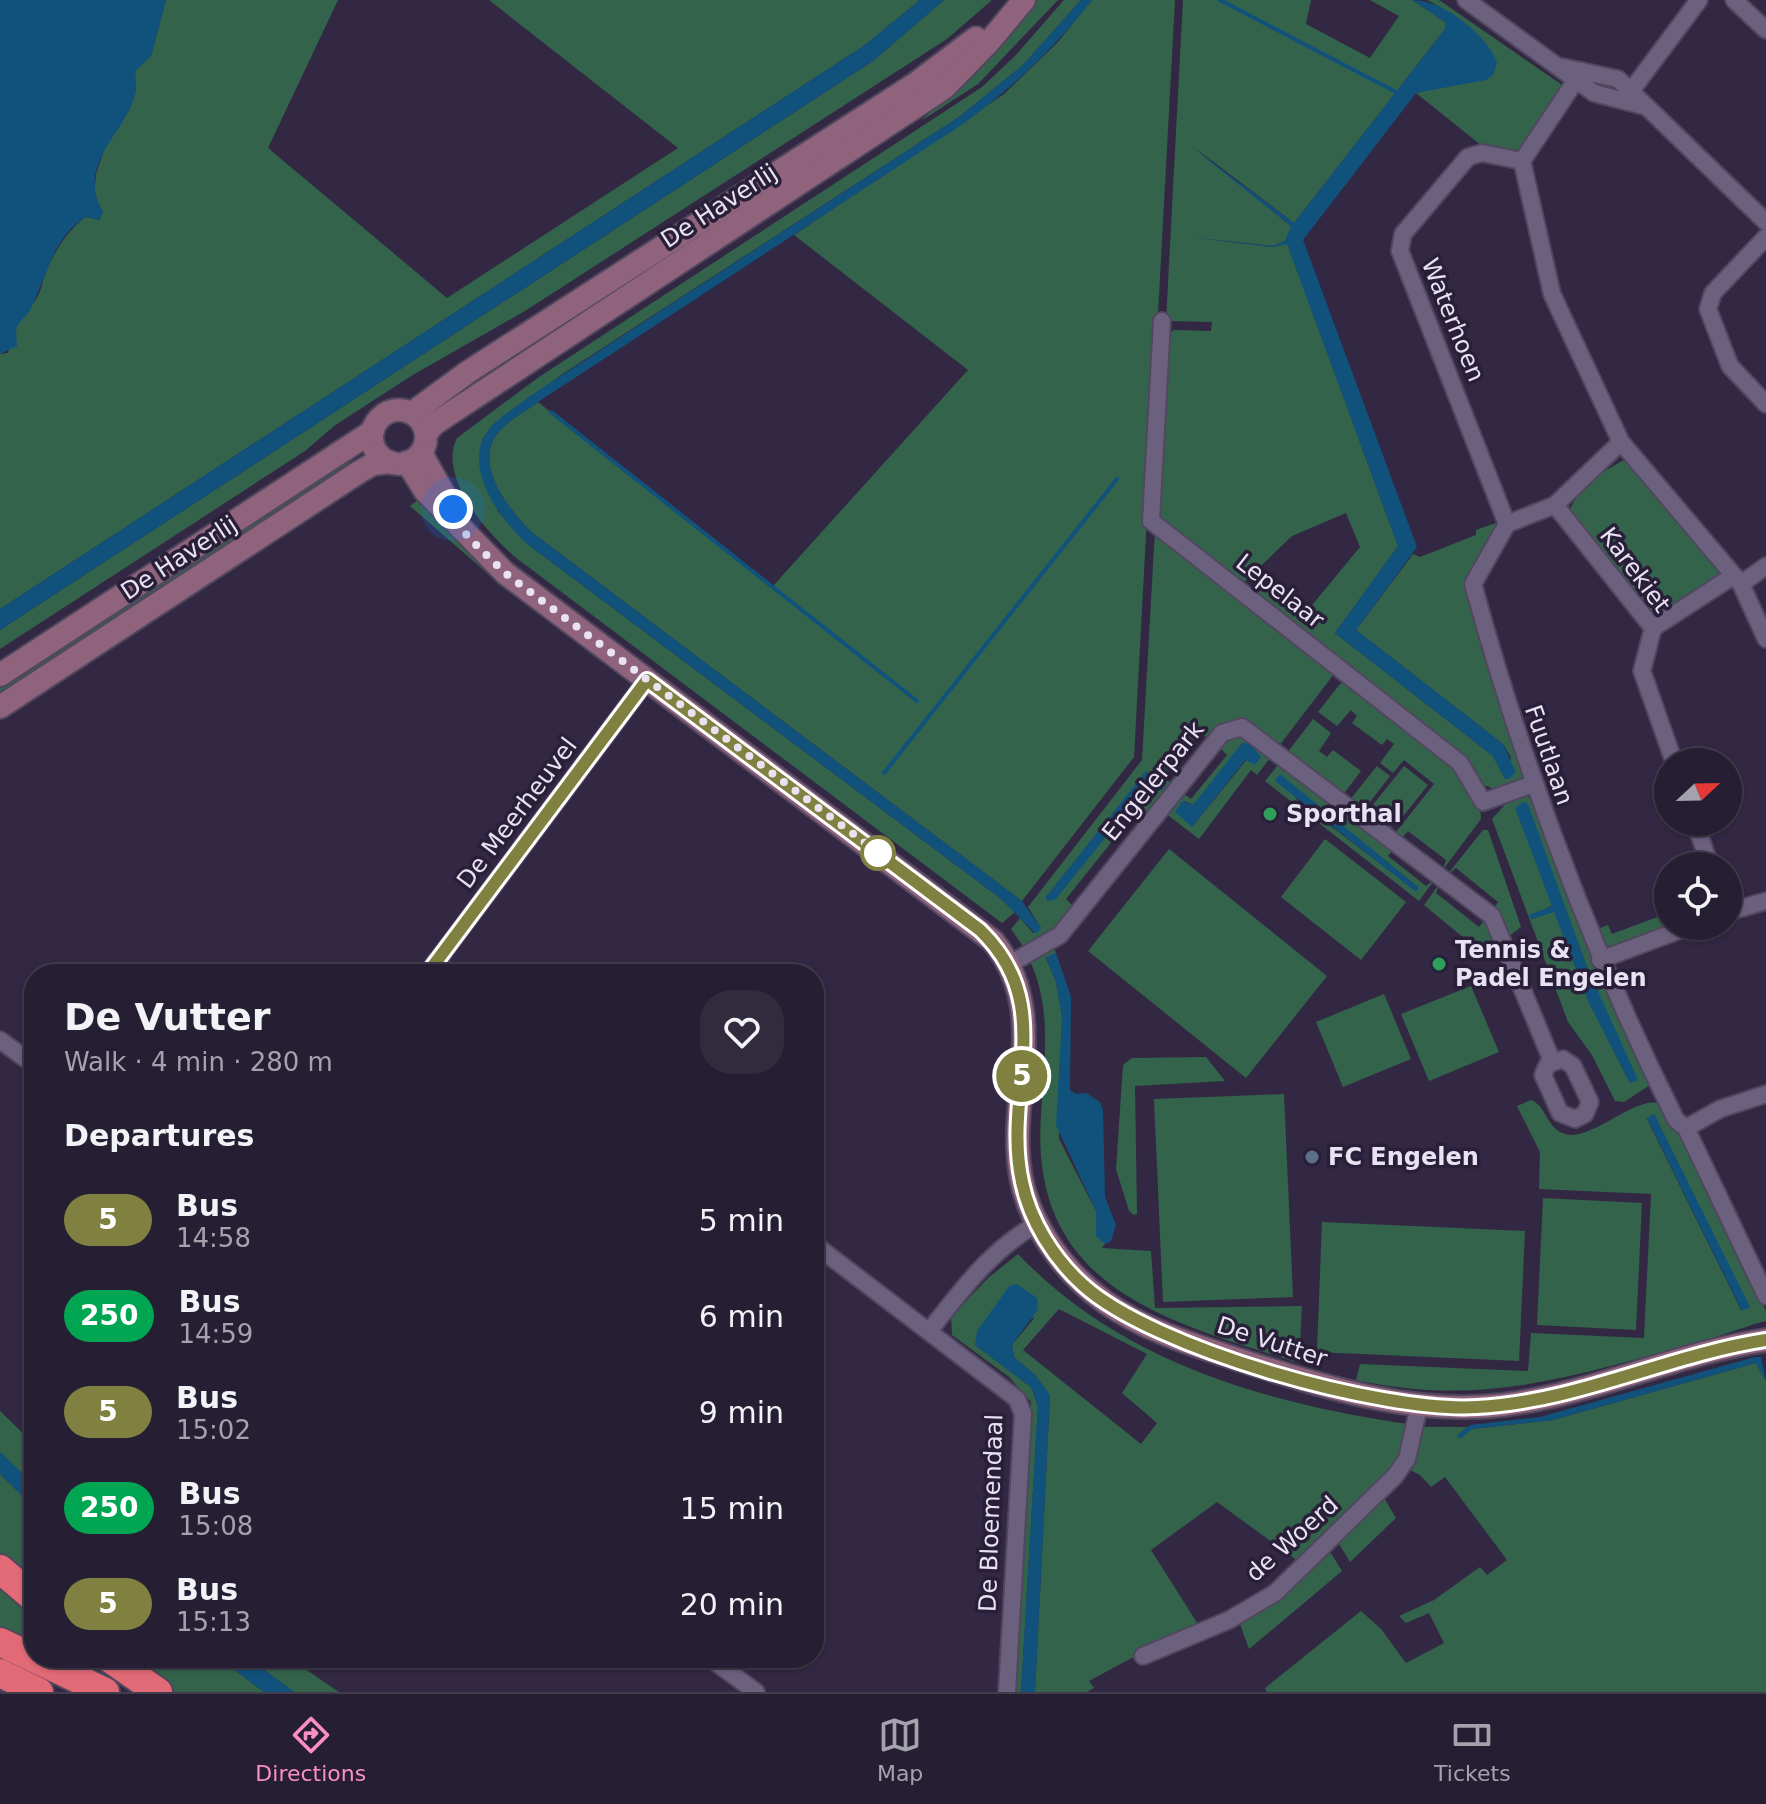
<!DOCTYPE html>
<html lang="en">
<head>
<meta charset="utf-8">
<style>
  :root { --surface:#261e32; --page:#322b3e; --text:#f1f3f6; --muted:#a4a2ac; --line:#423c4d; --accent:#fb8fc4 }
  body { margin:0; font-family:"DejaVu Sans",sans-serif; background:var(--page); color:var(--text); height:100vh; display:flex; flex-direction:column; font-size:30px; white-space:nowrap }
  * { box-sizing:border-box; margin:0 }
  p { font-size:26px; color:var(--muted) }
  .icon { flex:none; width:44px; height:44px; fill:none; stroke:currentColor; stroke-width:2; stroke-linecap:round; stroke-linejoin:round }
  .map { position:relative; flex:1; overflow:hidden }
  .sheet { position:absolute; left:24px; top:964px; width:800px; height:704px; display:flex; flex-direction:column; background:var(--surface); border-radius:32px; box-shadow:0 2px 6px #0004,0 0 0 2px var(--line) }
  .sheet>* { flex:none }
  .badge { padding:0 16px; border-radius:26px; font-size:28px; line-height:52px }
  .needle { width:52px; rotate:68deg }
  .fabs { position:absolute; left:1654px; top:748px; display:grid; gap:16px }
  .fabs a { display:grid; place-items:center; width:88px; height:88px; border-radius:50%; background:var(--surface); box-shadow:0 2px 6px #0004,0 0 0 2px var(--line); font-size:40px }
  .you { position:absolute; width:40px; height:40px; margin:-20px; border:6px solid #fff; border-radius:50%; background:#1a73e8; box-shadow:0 0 0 12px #1a73e833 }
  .map>.badge { position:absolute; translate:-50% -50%; box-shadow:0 0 0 4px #fff }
  h2 { padding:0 40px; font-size:30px; line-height:72px }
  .round { display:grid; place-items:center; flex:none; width:84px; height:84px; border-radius:32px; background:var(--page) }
  .headline { display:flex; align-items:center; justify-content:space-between; height:136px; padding:0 40px }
  h1 { font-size:38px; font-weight:700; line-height:60px }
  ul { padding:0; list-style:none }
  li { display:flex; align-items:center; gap:24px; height:96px; padding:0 40px }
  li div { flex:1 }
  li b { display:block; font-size:30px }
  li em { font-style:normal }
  li .badge { min-width:88px; font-weight:700; text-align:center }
  .tabs { display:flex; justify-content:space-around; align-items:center; height:112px; border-top:2px solid var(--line); background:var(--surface); font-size:22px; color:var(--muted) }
  .tabs a { display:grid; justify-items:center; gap:4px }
  .tabs .selected { color:var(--accent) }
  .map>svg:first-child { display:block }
</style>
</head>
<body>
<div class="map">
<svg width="1766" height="1692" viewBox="0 0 1766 1692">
  <rect width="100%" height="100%" fill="#332843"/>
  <g fill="#33644b" fill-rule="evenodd">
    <path d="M166,0H338L268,148L447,298L678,148L489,0H920L865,45L0,609V354L8,353C10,345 13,336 16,328C23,315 39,300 42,285C47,263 66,230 86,217L99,220L103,212L94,196L96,174L104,150L136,91L135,71L151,56Z"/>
    <path d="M944,0H992L947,39L525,311L411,376L334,426L305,451L0,649V630L873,61Z"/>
    <path d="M1030,0H1058L978,84L921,121L950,93Z"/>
    <path d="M1064,0H1081L1023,65L959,117L564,373L499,420L482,440L497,510L526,543L1000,898L1015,912L1002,923L515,557C488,534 437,477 457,438L539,377L982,87L1016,55Z"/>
    <path d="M1092,0H1175L1134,757L1022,901L534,534C512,514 475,469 495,437C503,423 525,412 538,402L773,586L968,370L794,235L1004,94L1057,43Z"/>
    <path d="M1183,0H1311L1306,24L1370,58L1399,16L1370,0H1412L1445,22V29L1294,223L1191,145L1292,227L1285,241L1273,246L1190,237L1273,247L1287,243L1398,546L1335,633L1493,756L1505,779L1511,757L1503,744L1356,630L1413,554L1420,557L1476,535V530L1496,523V530L1465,583L1524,780L1497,790L1481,784L1255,596L1254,586L1267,580L1308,610L1360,547L1346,513L1292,536L1242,584L1162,523L1158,513L1169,333L1174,330L1211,331L1212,322L1166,321Z"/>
    <path d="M1427,0H1439L1565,87L1517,153L1487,150L1416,93L1493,75C1505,47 1449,11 1427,0Z"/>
    <path d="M345,457L352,467L0,696V681Z"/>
    <path d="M1627,459L1726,576L1667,618L1650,619L1568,515C1575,490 1604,469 1627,459Z"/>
    <path d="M423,496L509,586V592L410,506Z"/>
    <path d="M1155,530L1334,674L1279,746L1245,721L1221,726L1210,740L1200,732L1164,777L1173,785L1147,818L1137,810L1066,899L1074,907L1055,931L1024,948L1011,929L1020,918L1033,933L1041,928L1028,907L1142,760ZM1146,772L1164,785L1159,791L1148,785L1047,901L1046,897Z"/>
    <path d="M1347,682C1387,712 1481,765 1481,819L1442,871L1446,860L1408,831L1400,840L1393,836L1434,784L1404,760L1393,773L1380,763L1394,744L1387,739L1382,745L1352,723L1357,716L1351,710L1337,726L1318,712L1340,684Z"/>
    <path d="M1313,719L1331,733L1319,751L1327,757L1333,750L1361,771L1342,796L1287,753Z"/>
    <path d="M1241,732L1273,754L1257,775L1251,770L1199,839L1165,813L1181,792L1191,799L1227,755L1218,746L1226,737ZM1249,743L1247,759L1192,827L1184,801L1193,805Z"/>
    <path d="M1281,761L1394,848L1388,856L1426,886L1435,879L1419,901L1265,781ZM1280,775L1418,887L1416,891L1298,801Z"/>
    <path d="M1377,766L1390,776L1366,807L1393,828L1390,833L1349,801Z"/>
    <path d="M1404,766L1428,785L1396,825L1372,806Z"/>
    <path d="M1525,794L1534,802L1650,1085L1624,1102L1615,1101L1592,1055L1568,1022L1492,819L1510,799ZM1526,802L1630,1083L1589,1002L1554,911L1532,919L1530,915L1552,906Z"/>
    <path d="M1483,830H1488L1521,927L1508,937L1493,910L1498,902L1456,868L1447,875Z"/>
    <path d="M1325,839L1406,902L1361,960L1281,897Z"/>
    <path d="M1169,849L1327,976L1246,1078L1088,951Z"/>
    <path d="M1440,883L1436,893L1479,927L1485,919L1495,942L1493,948L1481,952L1424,905Z"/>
    <path d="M1668,913V926H1678L1607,950L1598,929L1608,925L1612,934Z"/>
    <path d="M1054,948L1056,953L1046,958L1056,982L1062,1017L1059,1139L1096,1211L1105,1244L1102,1248L1151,1251L1155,1308L1302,1306L1299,1363C1166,1321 1029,1288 1041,1115C1044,1061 1053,1009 1029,959Z"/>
    <path d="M1471,986L1499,1052L1429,1081L1401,1014Z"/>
    <path d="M1384,994L1411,1059L1343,1087L1316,1022Z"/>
    <path d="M1206,1057L1225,1081L1135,1086L1137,1214L1134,1215L1129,1211L1116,1169L1123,1065L1132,1058Z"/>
    <path d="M1284,1094L1293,1297L1163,1302L1154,1099Z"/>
    <path d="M1531,1100C1548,1106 1546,1133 1571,1135C1597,1136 1642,1092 1662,1105L1682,1133L1684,1144L1766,1311V1321C1752,1324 1718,1337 1698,1342C1576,1375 1484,1408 1356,1380L1360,1364L1528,1371L1531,1333L1644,1338L1651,1194L1539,1189L1540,1152L1517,1106ZM1654,1114L1749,1307L1741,1310L1647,1119Z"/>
    <path d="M1543,1198L1642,1203L1636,1330L1537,1325Z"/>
    <path d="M1322,1222L1525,1231L1519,1361L1317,1352Z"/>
    <path d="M1018,1254C1121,1362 1265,1403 1408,1424L1397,1466L1298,1561L1217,1502L1151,1550L1201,1629L1152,1647L1089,1681L1094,1688L1087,1692H1035L1050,1396L1035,1375L1014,1357L1012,1345L1035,1317L975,1345L1031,1387L1038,1406L1021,1692H1015L1031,1402L1009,1377L952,1335L951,1317L988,1278ZM1059,1309L1147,1354L1122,1393L1157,1423L1141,1444L1023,1350Z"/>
    <path d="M1756,1363L1766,1381V1692H1267L1265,1688L1361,1611L1381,1629L1406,1663L1444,1643L1429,1613L1406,1623L1399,1616L1434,1600L1480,1567L1487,1575L1507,1560L1445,1477L1431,1487L1420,1475L1408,1469L1423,1427H1467L1457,1436L1472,1429L1553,1420Z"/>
    <path d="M0,1411L34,1444V1485L0,1452Z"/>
    <path d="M0,1474L34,1507V1584L0,1554Z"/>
    <path d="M1384,1498L1396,1518L1350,1562L1338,1542Z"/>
    <path d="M1329,1550L1342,1571L1249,1649L1240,1624L1293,1584Z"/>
    <path d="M0,1575L34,1604V1643L0,1627Z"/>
    <path d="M129,1658H219L264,1692H175Z"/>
    <path d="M248,1658H289L339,1692H294Z"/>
  </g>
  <g fill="#11527d">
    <path d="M0,0H166L151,56L135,71C135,77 137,85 136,90C129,132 74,162 103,212L99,220L86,217C52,237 46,280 29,312C26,317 19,321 17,327C15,332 17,341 17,346L0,354Z"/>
    <path d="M920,0H944L873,61L0,630V609L865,45Z"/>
    <path d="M1081,0H1092C1055,48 1012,88 963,124L538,402C525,412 503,423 495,437C475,469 512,514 534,534L1022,901L1041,928L1036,934L1000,898L526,543C500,518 462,469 487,432C496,418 517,407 530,396L959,117L1023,65Z"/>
    <path d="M1412,0C1443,0 1485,33 1497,62L1493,75L1486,80L1416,93L1303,240L1417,547L1356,630L1503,744L1516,772L1509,779H1505L1493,756L1335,633L1398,546L1287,244L1273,247L1189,237L1273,246L1285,241L1291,226L1190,146L1294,223L1445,29V22Z"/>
    <path d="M1242,743H1249L1261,757L1255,765L1245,760L1192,827L1175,812L1182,801L1193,805Z"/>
    <path d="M1146,771L1164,785L1162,791L1148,785L1055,900L1047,901L1046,897Z"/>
    <path d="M1280,774L1419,888L1416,892L1275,781Z"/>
    <path d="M1523,802L1528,804L1587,967L1638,1080L1630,1083L1589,1003L1554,912L1531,919L1529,915L1552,906L1515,808Z"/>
    <path d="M1056,953L1071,997L1070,1090L1076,1094L1086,1093L1100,1102L1103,1110L1105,1197L1116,1225L1111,1241L1105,1244L1096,1236V1211L1056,1125L1062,1017L1056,982L1046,957Z"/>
    <path d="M1654,1114L1750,1307L1742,1311L1647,1118Z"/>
    <path d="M1017,1284L1037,1298L1038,1309L1012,1345L1014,1357L1035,1375L1050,1395L1035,1692H1021L1038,1405L1031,1387L975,1345L977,1331L1009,1286Z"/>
    <path d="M1755,1357H1761L1766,1381L1756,1363L1553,1420L1472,1429L1460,1439L1457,1436L1470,1425L1540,1417Z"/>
    <path d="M0,1452L34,1485V1507L0,1474Z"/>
    <path d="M219,1658H248L294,1692H264Z"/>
  </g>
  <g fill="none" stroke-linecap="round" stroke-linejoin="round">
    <g stroke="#11527d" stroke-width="4">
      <path d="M1220,0L1396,92"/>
      <path d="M551,412L917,701"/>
      <path d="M884,773L1117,479"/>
    </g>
    <g stroke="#50475e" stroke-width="20">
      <g id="street">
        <path d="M1466,0L1594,93L1644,106"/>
        <path d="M1734,0L1766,30"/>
        <path d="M1562,67L1618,79L1766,222"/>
        <path d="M1582,71L1522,161L1552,294L1621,442L1741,584L1766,639"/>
        <path d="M1625,99L1699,0"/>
        <path d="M1766,237L1713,293L1708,309L1730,366L1766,404"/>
        <path d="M1162,321L1151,521L1460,763L1483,802L1533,784"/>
        <path d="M1621,442L1555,505L1507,524L1473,584C1524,770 1590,948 1676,1120L1686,1128"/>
        <path d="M1555,505L1653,628L1642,671L1674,762"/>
        <path d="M1507,524L1400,251L1403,234L1468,157L1482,153L1522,161"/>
        <path d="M1741,584L1766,566"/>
        <path d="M1653,628L1733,576"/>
        <path d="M1695,822L1710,866"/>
        <path d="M1728,912L1766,901"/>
        <path d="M1600,960L1691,926"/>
        <path d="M435,962L451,974"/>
        <path d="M1010,964L1060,935L1222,733L1242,727L1492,916L1552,1061"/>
        <path d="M427,974L647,680"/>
        <path d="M0,1040L34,1065"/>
        <path d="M1563,1059L1573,1066L1590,1102L1585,1114L1575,1119L1560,1113L1543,1075L1548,1064Z"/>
        <path d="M1686,1128L1766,1296"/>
        <path d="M1686,1128L1720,1109L1766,1094"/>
        <path d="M814,1244L1017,1399L1023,1414L1007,1692"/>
        <path d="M930,1330C962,1290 991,1249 1037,1224"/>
        <path d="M1143,1656L1229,1620L1275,1593L1395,1476L1407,1459L1419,1406"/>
        <path d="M710,1658L756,1692"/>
      </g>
    </g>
    <g stroke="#50475e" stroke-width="26">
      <g id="secondary">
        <circle cx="399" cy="437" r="27"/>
        <path d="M412,413L468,372L915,84L976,38"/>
        <path d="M426,434L434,424L944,88L989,42L1024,0"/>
        <path d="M421,453L453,510"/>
        <path d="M407,462L425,491L505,573L993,941C1058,1022 995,1115 1028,1203C1043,1242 1071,1278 1105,1302C1147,1332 1200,1347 1249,1363C1332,1389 1414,1415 1502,1405C1593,1394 1677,1353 1766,1340"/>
        <path d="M0,675L373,431"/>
        <path d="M0,707L359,472L373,464L390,462"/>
      </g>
    </g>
    <g stroke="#50475e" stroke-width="32">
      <g id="highway">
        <path d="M0,1569L34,1598"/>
        <path d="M0,1642L34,1658"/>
        <path d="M34,1658L105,1692"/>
        <path d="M109,1658L158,1692"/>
        <path d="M0,1673L39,1692"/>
      </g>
    </g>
    <use href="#street" stroke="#6c607f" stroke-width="16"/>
    <use href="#secondary" stroke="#8f637c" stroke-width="22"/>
    <use href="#highway" stroke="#e26a76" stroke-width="28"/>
  </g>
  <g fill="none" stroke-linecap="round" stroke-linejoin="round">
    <g stroke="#fff" stroke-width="18">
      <path id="line" d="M427,974L647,680L980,930C1059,1006 1002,1091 1022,1182C1030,1221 1054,1259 1083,1285C1153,1349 1383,1413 1477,1407C1577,1402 1668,1355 1766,1340"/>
    </g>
    <use href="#line" stroke="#808040" stroke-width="12"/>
    <path stroke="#e8e2f3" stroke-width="8" stroke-dasharray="0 14.4" d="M453,509L467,536L505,573L884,857L878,853"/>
  </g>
  <g fill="#2e9e5b" stroke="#291f39" stroke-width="3">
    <circle cx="1270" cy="814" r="8"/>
    <circle cx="1439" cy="964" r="8"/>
  </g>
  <circle fill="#fff" stroke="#808040" stroke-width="4" cx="878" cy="853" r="16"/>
  <circle fill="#5c6f8a" stroke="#291f39" stroke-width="3" cx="1312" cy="1157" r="8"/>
  <g text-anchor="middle" stroke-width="7" stroke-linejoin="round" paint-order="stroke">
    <g font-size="24" fill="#e8e2f3" stroke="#291f39">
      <text transform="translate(719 206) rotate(-33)" y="8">De Haverlij</text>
      <text transform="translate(1453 320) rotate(68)" y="8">Waterhoen</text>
      <text transform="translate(179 558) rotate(-33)" y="8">De Haverlij</text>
      <text transform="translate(1635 570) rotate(53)" y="8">Karekiet</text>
      <text transform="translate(1280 591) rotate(38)" y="8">Lepelaar</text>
      <text transform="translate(1549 755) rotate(71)" y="8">Fuutlaan</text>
      <text transform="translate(1153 781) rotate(-51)" y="8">Engelerpark</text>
      <text transform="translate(517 813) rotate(-53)" y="8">De Meerheuvel</text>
      <text transform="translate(1272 1342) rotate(18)" y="8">De Vutter</text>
      <text transform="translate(991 1513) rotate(-88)" y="8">De Bloemendaal</text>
      <text transform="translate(1292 1539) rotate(-42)" y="8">de Woerd</text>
    </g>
    <g font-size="24" font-weight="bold" fill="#e8e2f3" stroke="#291f39" text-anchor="start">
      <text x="1286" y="822">Sporthal</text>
      <text x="1455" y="958">Tennis &amp;<tspan x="1455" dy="28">Padel Engelen</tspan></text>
      <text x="1328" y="1165">FC Engelen</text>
    </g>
  </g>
</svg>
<div class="fabs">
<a><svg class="needle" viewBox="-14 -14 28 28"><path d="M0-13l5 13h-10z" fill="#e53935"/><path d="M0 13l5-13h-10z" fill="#a4a2ac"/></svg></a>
<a><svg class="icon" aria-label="locate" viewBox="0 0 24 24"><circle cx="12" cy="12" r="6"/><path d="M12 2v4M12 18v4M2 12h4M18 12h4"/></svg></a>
</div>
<div class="you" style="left:453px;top:509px"></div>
<b class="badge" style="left:1022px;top:1076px;background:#808040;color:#fff">5</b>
<section class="sheet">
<div class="headline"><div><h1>De Vutter</h1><p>Walk · 4 min · 280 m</p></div><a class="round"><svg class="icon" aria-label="heart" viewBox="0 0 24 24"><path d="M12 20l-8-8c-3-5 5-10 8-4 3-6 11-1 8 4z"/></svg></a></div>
<h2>Departures</h2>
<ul>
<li><span class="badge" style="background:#808040;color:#fff">5</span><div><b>Bus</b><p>14:58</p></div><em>5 min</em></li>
<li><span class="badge" style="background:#00a651;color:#fff">250</span><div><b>Bus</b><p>14:59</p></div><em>6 min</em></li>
<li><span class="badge" style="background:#808040;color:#fff">5</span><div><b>Bus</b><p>15:02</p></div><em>9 min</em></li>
<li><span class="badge" style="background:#00a651;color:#fff">250</span><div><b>Bus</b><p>15:08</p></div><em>15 min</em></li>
<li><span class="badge" style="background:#808040;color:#fff">5</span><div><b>Bus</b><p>15:13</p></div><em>20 min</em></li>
</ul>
</section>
</div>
<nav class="tabs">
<a class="selected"><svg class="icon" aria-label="directions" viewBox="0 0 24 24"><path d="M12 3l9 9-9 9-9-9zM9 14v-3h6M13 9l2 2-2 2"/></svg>Directions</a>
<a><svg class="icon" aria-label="map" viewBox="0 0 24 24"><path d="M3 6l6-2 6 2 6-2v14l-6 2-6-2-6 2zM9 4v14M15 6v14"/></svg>Map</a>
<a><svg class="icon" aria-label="tickets" viewBox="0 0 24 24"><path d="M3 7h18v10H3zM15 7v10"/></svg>Tickets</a>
</nav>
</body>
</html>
